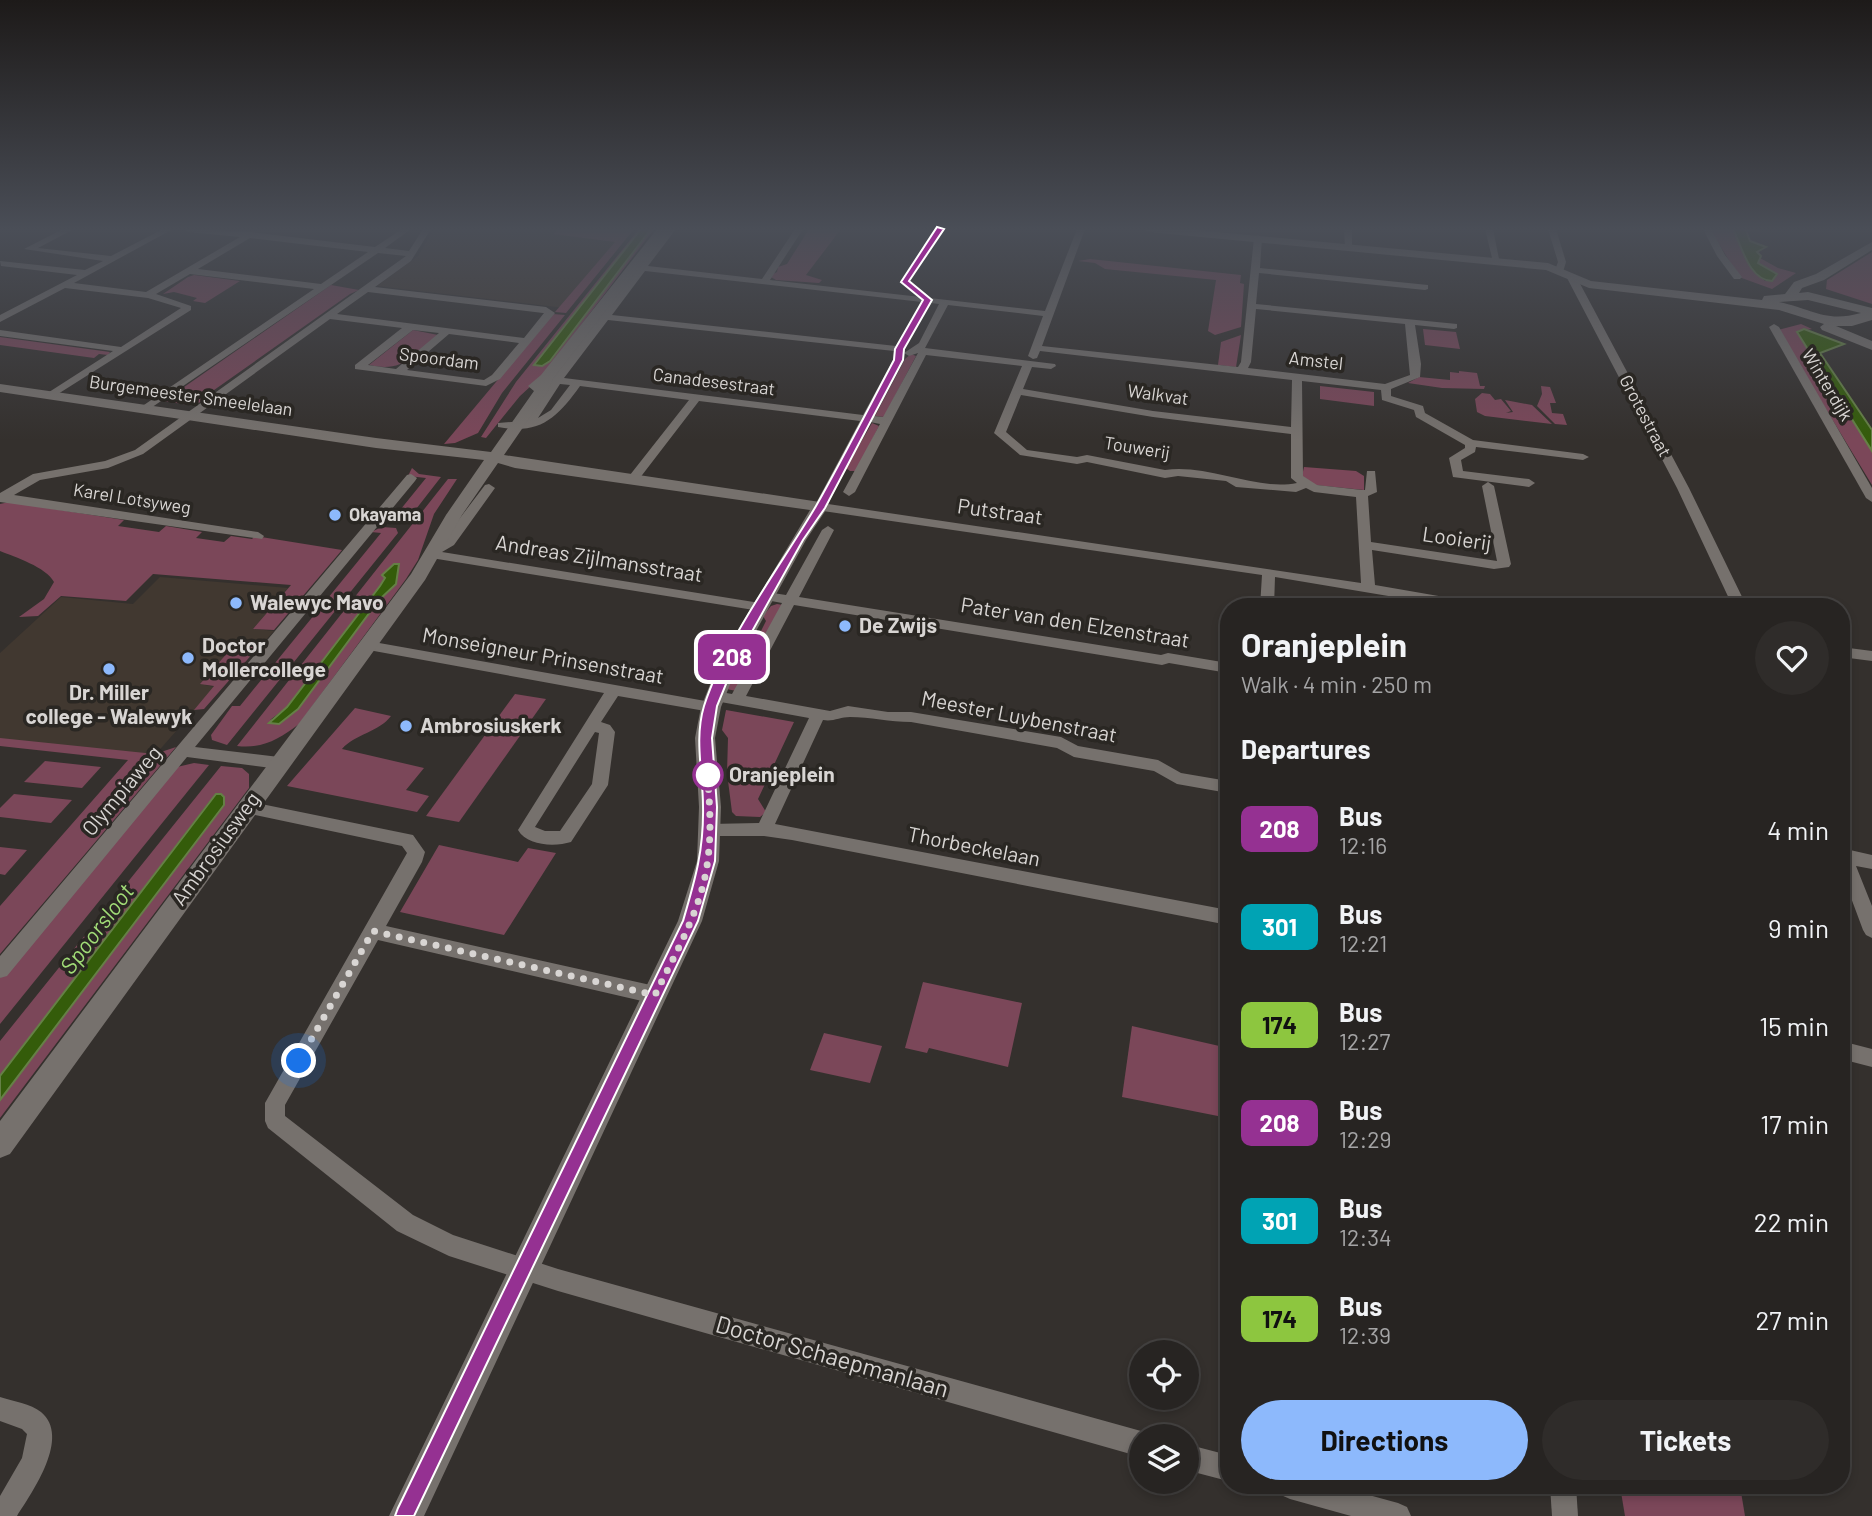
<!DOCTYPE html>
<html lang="en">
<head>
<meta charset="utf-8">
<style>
  :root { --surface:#272422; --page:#2f2c2a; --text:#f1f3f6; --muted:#a4a4a5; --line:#434140; --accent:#8db9fc }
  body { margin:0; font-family:Barlow,sans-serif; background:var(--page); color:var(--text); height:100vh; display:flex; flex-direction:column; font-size:26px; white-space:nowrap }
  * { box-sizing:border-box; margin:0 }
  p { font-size:23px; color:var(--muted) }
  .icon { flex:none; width:38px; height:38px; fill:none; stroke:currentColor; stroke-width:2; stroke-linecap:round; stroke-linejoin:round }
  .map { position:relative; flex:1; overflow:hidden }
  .drawer { position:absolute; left:1220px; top:598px; width:630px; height:896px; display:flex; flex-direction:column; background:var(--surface); border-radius:28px; box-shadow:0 4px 10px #0003,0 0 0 2px var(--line) }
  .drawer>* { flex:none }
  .badge { padding:0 14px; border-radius:10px; font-size:24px; line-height:46px }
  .controls { position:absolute; left:1129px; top:1340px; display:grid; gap:14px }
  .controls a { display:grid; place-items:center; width:70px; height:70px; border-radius:50%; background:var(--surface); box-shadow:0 4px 10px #0003,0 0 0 2px var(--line); font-size:35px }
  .you { position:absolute; width:35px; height:35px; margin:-18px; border:5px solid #fff; border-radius:50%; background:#1a73e8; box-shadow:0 0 0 10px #1a73e833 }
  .map>.badge { position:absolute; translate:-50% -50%; box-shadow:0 0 0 4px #fff }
  h2 { padding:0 21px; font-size:26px; line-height:63px }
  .round { display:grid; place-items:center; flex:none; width:74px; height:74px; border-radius:37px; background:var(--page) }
  .overview { display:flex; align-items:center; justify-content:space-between; height:119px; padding:0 21px }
  h1 { font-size:33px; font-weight:700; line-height:52px }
  .primary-button { display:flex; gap:14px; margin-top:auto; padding:14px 21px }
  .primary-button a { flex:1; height:80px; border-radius:42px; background:var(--accent); color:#111; font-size:28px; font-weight:700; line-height:80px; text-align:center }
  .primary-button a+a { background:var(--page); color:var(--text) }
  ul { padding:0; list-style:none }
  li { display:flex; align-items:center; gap:21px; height:98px; padding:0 21px }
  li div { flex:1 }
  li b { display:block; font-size:26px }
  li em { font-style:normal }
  li .badge { min-width:77px; font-weight:700; text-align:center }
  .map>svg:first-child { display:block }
</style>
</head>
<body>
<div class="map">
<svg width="1872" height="1516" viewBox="0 0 1872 1516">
  <rect width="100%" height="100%" fill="#34302d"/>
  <g fill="#413830">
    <path d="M434,229H630L565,308L377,286L418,256Z"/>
    <path d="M160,577L288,588L253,629L274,631L263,643L243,641L205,685L215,687L155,755L0,739V653L61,597L133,604Z"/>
  </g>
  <g fill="#7b4759" fill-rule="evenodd">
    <path d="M559,229H634L566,313L555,312L615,242L553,234Z"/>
    <path d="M639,229H641L534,365L550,361L651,229H654L543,375L520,396L486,438L481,437L516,382Z"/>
    <path d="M809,229H841L806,275L822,280L819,283L776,280L771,277L773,274L777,272L778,267L787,264Z"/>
    <path d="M1710,229H1733L1750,266L1765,281H1772L1776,276L1758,263L1760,258L1778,268L1796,273L1772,289L1739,277Z"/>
    <path d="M1872,252V304L1826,289L1827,280Z"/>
    <path d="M1090,259L1241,275L1240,283L1244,284L1241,327L1215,335L1208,331L1216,280L1105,269L1095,263L1078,261Z"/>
    <path d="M194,275L240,281L205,303L193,301L197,298L174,292L163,294L188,277Z"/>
    <path d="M331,285L359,290L350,294L207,395C199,410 179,403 164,401Z"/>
    <path d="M553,314L565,315L502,393L478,433L455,443L444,444Z"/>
    <path d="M1801,324L1812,329L1797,332L1872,451V485L1778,330Z"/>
    <path d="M1423,329L1456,332L1460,349L1425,345Z"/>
    <path d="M413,330L438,335C413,355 404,373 369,365Z"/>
    <path d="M1241,335L1236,367L1218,365L1221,342Z"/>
    <path d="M0,337L110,352L108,355L99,354L94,358L0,345Z"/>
    <path d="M911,354L916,356L884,417L875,416L905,359Z"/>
    <path d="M1459,371L1477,373L1480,386H1485L1484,389L1442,388L1408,383L1419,377L1450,380V372L1459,373Z"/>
    <path d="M1320,386L1374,392V406L1320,399Z"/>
    <path d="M1541,386L1550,387L1556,403H1550L1552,413L1563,414L1567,425L1555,424L1537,406L1542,394Z"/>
    <path d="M1482,393L1490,394L1495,400L1501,399L1511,411L1506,413L1513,412L1505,400L1532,405L1552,424L1485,416L1477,412L1475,399Z"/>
    <path d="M872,423L879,426L856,471H850L846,468Z"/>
    <path d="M1304,467L1356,471L1364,476V490L1315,485L1302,476Z"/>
    <path d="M412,468L419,474L441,477L406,522L384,523L383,520H392L426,478L408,476Z"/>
    <path d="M448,479H457L434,514L418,560L406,579L299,724C279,739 263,749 237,746ZM384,573L397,582L396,584L379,600L298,709L270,720L287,707L380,586L385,578Z"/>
    <path d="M9,502L124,520L118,526L159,532L166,526L202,532L196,538L224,542L231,536L252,539L255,536L342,550L274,630L253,629L291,585L153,574L126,601L61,596L38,616L19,617L44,599L54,582C46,567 15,557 0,551V504Z"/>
    <path d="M382,527L396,528L398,533L227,745L212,740L211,735L232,706H240L381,533L371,532Z"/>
    <path d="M777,604L783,605L737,691L726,689L729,683L737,679L766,621L763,616L771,606Z"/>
    <path d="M237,642L261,644L204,709L194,710L214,686L200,684Z"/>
    <path d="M515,694L546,699L459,822L426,816Z"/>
    <path d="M355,708L391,716C379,732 355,734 342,749L424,768L406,790L429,796L417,812L287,786Z"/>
    <path d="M726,710L794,722L758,799L766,812L760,817L736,816L732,812L727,773L728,738L722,730Z"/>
    <path d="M0,738L155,754L176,747L0,954V906L128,760L0,746Z"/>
    <path d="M45,761L101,767L82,788L24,782Z"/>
    <path d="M194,763L209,765L0,1024V978L177,767Z"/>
    <path d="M221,766L242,768L249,774V788L0,1118V1100L224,805V797L209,802L0,1076V1041Z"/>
    <path d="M14,794L72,800L51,823L0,817V808Z"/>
    <path d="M439,845L518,862L528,848L556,853L504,935L400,912Z"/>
    <path d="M0,847L27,850L5,875L0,874Z"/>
    <path d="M923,982L1022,1003L1008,1067L929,1048L927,1053L905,1048Z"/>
    <path d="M1132,1026L1228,1048V1118L1122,1097Z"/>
    <path d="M824,1033L882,1046L870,1083L810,1070Z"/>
    <path d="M1620,1486H1740L1745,1516H1625Z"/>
  </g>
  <g fill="#345c0a" stroke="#658046" stroke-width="2">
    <path d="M641,229H651L550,361L542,366L534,365Z"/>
    <path d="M1733,229H1761L1746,230L1750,241L1766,247L1757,252L1761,256L1758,263L1777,274L1772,281C1749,280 1742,247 1733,229Z"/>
    <path d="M1804,329L1844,344L1820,353L1872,430V451L1797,332Z"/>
    <path d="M394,564H399L396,584L379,600L298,709L279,724L269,723L287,707L380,586L385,578L382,575Z"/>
    <path d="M216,794H221L224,797V805L0,1100V1076Z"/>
  </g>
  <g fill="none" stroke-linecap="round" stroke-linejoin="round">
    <g fill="#76716d" fill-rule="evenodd">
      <path d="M63,229H74L38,248L111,256L163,229H173L74,283L146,292L240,237L188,232L184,229L250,232L375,247L402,229H411L385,248L409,251L423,229H431L411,261L375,287L546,307L555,313L500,379L486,386L355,369V365L402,328L330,319L143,454L108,468L40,480L14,495L258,532L264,536L262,539L0,502V493L33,474L105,461L135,450L406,256L378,253L145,412L140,409L141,407L314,289L190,274L156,294L191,306V310L50,399L45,396L46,394L113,351L0,336V330L121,347L181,308L148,298L65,288L0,322V315L77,275L1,266L0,261L85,270L103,261L24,249ZM250,238L368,252L321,284L198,269ZM368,292L543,313H544L524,338L337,314ZM413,330L439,333L396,369L368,365ZM449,334L519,343L492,375L484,380L407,370Z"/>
      <path d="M668,229H676L648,266L762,279L795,229H803L770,280L1045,311L1077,229H1085L1042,346L1238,367L1241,362L1254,238L1258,235L1262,238L1260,268L1428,285V289L1425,290L1259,273L1256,304L1457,324V328L1454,329L1415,325L1421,364L1420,377L1391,389V396L1423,406L1425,413L1473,440L1583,454L1589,457L1583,460L1476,447L1475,452L1461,460L1463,471L1529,479L1535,483L1529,487L1453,477L1449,458L1465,448V445L1416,417L1414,410L1382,400L1381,390L1302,381L1303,476L1317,485L1362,490H1365L1367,471H1375L1377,492L1368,496L1371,542L1497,561L1482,486L1488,482L1494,486L1511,564L1509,567L1494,569L1372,550L1375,585L1479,603L1486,607H1454L1275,577L1274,607H1260L1262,575L816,510L814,507L860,421L699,401L636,483L632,484L626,480L689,400L580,386C557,418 540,435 498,427V423L525,421L553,378ZM645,271L922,302L896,346L612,315ZM931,303L939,304L919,343L904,353L909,356L918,353L883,417L874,416L903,360L904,349ZM948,305L1043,316L1028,356L1033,359L1037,358L1040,351L1292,380L1291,427L1153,411L1023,389L1032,367L1051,369L1056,366L1055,364L925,348ZM1256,309L1405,324L1410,375L1385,384L1248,368L1251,362ZM608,320L894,351L893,360L863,415L564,378ZM926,355L1022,366L994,433L1020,455L1077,464L1087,462L1165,478L1178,476L1226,481L1236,487L1296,492L1306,488L1314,492L1356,497L1361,583L828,504L870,422L880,424L843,492L849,496L855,492ZM560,384L570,385L551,410L538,418ZM1021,395L1153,417L1291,434V478L1297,483C1255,491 1210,464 1165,470L1087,455L1077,457L1027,450L1006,432Z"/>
      <path d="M1344,229H1352V249L1345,247Z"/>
      <path d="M1485,229H1493L1500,264L1493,262Z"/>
      <path d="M1548,229H1556L1566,262L1563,272L1555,270L1558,262Z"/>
      <path d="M1703,229H1711L1725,255L1742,277L1740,279H1734L1717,256Z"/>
      <path d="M1572,275L1577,278L1689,488L1747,607H1733L1677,488L1567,278Z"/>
      <path d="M1774,324L1779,327L1872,488V502L1866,498L1769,327Z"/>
      <path d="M411,474L417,478L415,481L195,747L279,757L287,763L285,767L279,769L187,757L7,976L0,978V956L407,475Z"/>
      <path d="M489,484L495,488L454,545L442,552L760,603L767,607L760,611L425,557V551L444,539L485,485Z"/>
      <path d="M828,526L834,530L799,597L1161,655L1168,653L1228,663V673L1169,663L1162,665L794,605L746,696L830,711L848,706L888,712H911L1061,737L1078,746L1158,760L1181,773L1228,781V793L1177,784L1154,771L1074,757L1057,748L911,722C890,722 870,717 850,717C840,717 833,722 823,720L775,824L1228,910V925L792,840L764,836H704L702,831L704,826L710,824L759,823L809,718L715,701L708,696L715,691L732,694L782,603L761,599L759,596L766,592L786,595L822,530Z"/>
      <path d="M368,641L711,702L719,707L711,712L618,696L601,722L610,725L615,732L608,785L571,842C555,847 527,846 518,830L604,693L363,649L361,646ZM595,732L599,733L592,784L560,831H545L535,827Z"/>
      <path d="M1841,647L1872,651V661L1841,657Z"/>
      <path d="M247,801L413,835L425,852L422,862L386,926L655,986L662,989L665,995L662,1001L655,1004L378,940L285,1105V1116L413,1215L453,1235L558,1269L1141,1431L1151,1437H1141V1457L558,1291L449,1256L397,1231L268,1128L265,1121V1103L407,853L402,846L241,812L239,807L241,802Z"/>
      <path d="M1841,841L1847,843L1850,850L1872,855V869L1856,866L1872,906V938L1866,935L1863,930L1841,871Z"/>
      <path d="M1841,1041L1872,1049V1067L1841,1059Z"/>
      <path d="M0,1397C13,1401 31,1404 41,1412C71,1437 33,1491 17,1516H0V1496L22,1458L27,1434L22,1429L0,1421Z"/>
      <path d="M1186,1444L1228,1455V1481L1186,1470Z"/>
      <path d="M1277,1486H1336L1398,1503L1407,1507L1411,1516H1351L1290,1499L1281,1495Z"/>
      <path d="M1550,1486H1576L1578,1516H1552Z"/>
    </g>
    <g fill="#76716d" fill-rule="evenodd">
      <path d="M657,229H669L553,379L548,391L504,455L820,502L828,507L806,540L739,662L721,707L715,738L721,807L719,861L702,921L424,1516H389L678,921L697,861L699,807L695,738L701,707L719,662L810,510L515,468L498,463L462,515L425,580L10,1154L0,1158V1121L411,574L446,515L484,460L376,448L0,392V384L376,438L491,452L534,391L528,386L541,375Z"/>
      <path d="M1143,229H1184L1548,263L1591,281L1762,300L1764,296L1785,294L1794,282L1816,274L1872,242V250L1824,280L1802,288L1799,293L1808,292L1872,308V320L1852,326H1836L1872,341V350L1822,330L1820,327L1824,324L1779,310L1589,288L1546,270L1149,232ZM1808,300L1861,313C1825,323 1813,309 1779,302Z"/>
    </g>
  </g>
  <linearGradient id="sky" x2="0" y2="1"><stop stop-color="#1d1a19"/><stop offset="0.52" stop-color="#4a4e57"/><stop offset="1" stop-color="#4a4e57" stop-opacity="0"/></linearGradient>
  <rect width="1872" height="441" fill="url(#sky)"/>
  <path fill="#953192" stroke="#fff" stroke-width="2" d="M937,227L944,229L909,281L932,300L904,349L903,360L825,508L803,540L735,662L717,706L712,738L717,807L715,861L698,921L414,1516H395L398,1508L683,921C695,880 704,850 703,806C703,773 694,739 704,706C726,638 780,567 816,506C843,458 868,409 894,360L895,349L923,300L901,282Z"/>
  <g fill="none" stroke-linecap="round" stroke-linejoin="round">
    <path stroke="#d8d5d3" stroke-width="7" stroke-dasharray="0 12.6" d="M299,1061L373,931L655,995C676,952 703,907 708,858C712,827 709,797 707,766L708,775"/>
  </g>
  <g fill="#8db9fc" stroke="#2a2723" stroke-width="2.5">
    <circle cx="335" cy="515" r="7"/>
    <circle cx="236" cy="603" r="7"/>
    <circle cx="845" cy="626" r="7"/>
    <circle cx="188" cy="658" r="7"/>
    <circle cx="109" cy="669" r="7"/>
    <circle cx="406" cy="726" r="7"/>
  </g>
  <circle fill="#fff" stroke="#953192" stroke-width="3.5" cx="708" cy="775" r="14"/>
  <g text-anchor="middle" stroke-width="7" stroke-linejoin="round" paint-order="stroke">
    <g font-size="18" fill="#d8d5d3" stroke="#2a2723">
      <text transform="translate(439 359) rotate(7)" y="6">Spoordam</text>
      <text transform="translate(1316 361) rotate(6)" y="6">Amstel</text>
      <text transform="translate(714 382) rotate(7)" y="6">Canadesestraat</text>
      <text transform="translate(1827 385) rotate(59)" y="6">Winterdijk</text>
      <text transform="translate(1158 395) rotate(8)" y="6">Walkvat</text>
      <text transform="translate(191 396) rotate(8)" y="6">Burgemeester Smeelelaan</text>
      <text transform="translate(1645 416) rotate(62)" y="6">Grotestraat</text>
      <text transform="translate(1137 448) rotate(9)" y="6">Touwerij</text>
      <text transform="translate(132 499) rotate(9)" y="6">Karel Lotsyweg</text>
    </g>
    <g font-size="18" font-weight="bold" fill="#d8d5d3" stroke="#2a2723" text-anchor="start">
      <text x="349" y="521">Okayama</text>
    </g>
    <g font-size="21" fill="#d8d5d3" stroke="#2a2723">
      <text transform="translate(1000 512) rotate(8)" y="7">Putstraat</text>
      <text transform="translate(1457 539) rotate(8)" y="7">Looierij</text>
      <text transform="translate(599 559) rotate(9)" y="7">Andreas Zijlmansstraat</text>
      <text transform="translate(1075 623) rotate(9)" y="7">Pater van den Elzenstraat</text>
      <text transform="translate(543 656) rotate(10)" y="7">Monseigneur Prinsenstraat</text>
      <text transform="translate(1019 717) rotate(11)" y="7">Meester Luybenstraat</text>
      <text transform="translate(122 791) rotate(-50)" y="7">Olympiaweg</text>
      <text transform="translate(974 847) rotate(11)" y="7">Thorbeckelaan</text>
      <text transform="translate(216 849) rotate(-54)" y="7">Ambrosiusweg</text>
    </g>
    <g font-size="21" font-weight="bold" fill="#d8d5d3" stroke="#2a2723" text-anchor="start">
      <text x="250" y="610">Walewyc Mavo</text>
      <text x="859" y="633">De Zwijs</text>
      <text x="202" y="653">Doctor<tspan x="202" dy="24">Mollercollege</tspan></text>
      <text x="109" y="700" text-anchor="middle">Dr. Miller<tspan x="109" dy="24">college - Walewyk</tspan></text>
      <text x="420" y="733">Ambrosiuskerk</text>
    </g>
    <g font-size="21" font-weight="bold" fill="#d8d5d3" stroke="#2a2723" text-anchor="start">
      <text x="729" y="782">Oranjeplein</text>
    </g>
    <g font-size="23" font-style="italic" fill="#a1dc77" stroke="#2a2723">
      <text transform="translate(97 929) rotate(-53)" y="8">Spoorsloot</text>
    </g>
    <g font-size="24" fill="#d8d5d3" stroke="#2a2723">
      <text transform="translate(832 1357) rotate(16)" y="8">Doctor Schaepmanlaan</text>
    </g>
  </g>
</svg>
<div class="controls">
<a><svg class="icon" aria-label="locate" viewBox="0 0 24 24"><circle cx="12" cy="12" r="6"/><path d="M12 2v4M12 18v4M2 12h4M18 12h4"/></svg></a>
<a><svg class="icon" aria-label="layers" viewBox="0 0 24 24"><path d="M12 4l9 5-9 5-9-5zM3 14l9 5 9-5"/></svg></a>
</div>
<div class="you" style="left:299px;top:1061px"></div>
<b class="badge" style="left:732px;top:657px;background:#953192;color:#fff">208</b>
<section class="drawer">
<div class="overview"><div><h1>Oranjeplein</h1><p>Walk · 4 min · 250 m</p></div><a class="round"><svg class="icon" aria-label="heart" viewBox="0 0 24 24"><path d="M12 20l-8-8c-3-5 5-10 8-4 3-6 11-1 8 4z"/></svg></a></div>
<h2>Departures</h2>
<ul>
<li><span class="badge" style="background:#953192;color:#fff">208</span><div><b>Bus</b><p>12:16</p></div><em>4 min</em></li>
<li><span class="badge" style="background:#00a3b4;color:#fff">301</span><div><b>Bus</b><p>12:21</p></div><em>9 min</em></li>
<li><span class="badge" style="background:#8dc63f;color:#111">174</span><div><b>Bus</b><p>12:27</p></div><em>15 min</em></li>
<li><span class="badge" style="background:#953192;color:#fff">208</span><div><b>Bus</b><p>12:29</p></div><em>17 min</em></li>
<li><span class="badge" style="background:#00a3b4;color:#fff">301</span><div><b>Bus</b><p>12:34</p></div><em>22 min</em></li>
<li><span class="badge" style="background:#8dc63f;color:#111">174</span><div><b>Bus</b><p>12:39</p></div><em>27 min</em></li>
</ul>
<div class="primary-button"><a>Directions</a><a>Tickets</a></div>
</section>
</div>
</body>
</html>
